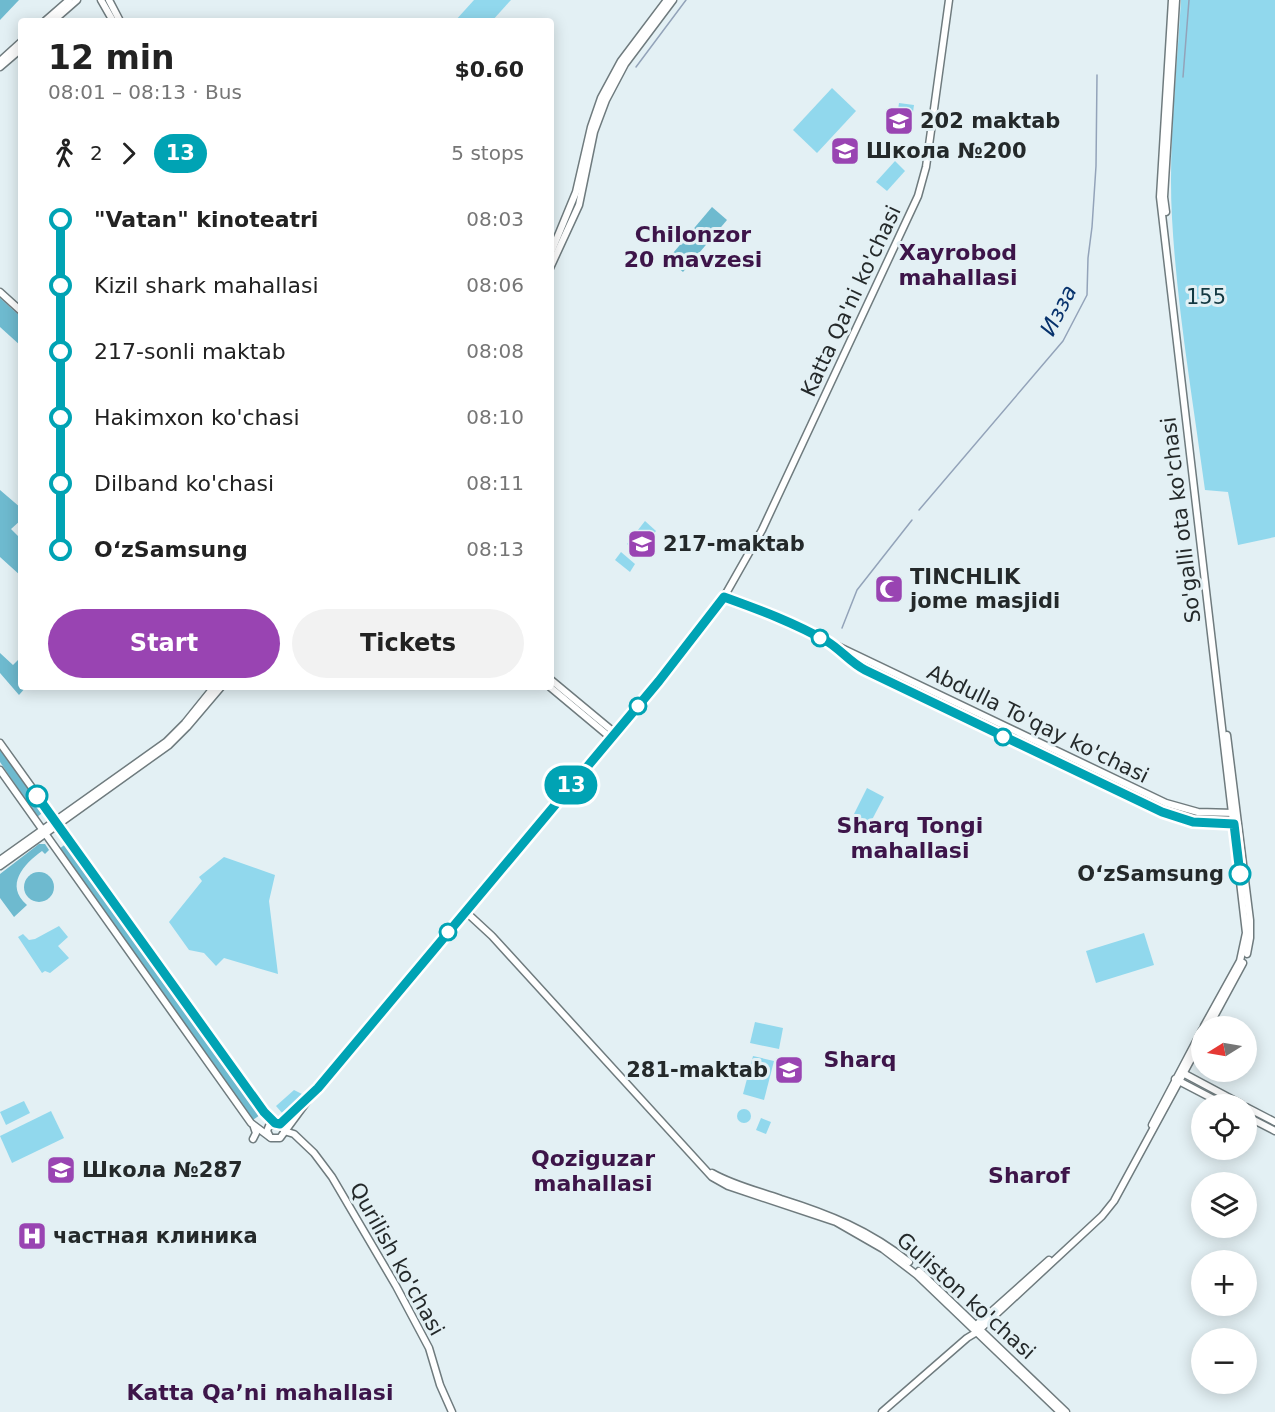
<!DOCTYPE html>
<html lang="en">
<head>
<meta charset="utf-8">
<style>
  :root { --surface:#fff; --page:#f2f2f2; --text:#222; --muted:#767676; --accent:#9944b2 }
  body { margin:0; font-family:"DejaVu Sans",sans-serif; background:var(--page); color:var(--text); height:100vh; display:flex; flex-direction:column; font-size:22px; white-space:nowrap }
  * { box-sizing:border-box; margin:0 }
  p { font-size:20px; color:var(--muted) }
  .icon { flex:none; width:33px; height:33px; fill:none; stroke:currentColor; stroke-width:2; stroke-linecap:round; stroke-linejoin:round }
  .map { position:relative; flex:1; overflow:hidden }
  .drawer { position:absolute; left:18px; top:18px; width:536px; height:672px; display:flex; flex-direction:column; background:var(--surface); border-radius:6px; box-shadow:0 3px 15px #0003 }
  .drawer>* { flex:none }
  .badge { padding:0 12px; border-radius:20px; font-size:21px; line-height:39px }
  .needle { width:39px; rotate:259deg }
  .tools { position:absolute; left:1191px; top:1016px; display:grid; gap:12px }
  .tools a { display:grid; place-items:center; width:66px; height:66px; border-radius:50%; background:var(--surface); box-shadow:0 3px 15px #0003; font-size:30px }
  .map>.badge { position:absolute; translate:-50% -50%; box-shadow:0 0 0 3px #fff }
  .legs { display:flex; align-items:center; gap:9px; height:66px; padding:0 30px; font-size:20px }
  .legs p { margin-inline-start:auto }
  .summary { display:flex; align-items:center; justify-content:space-between; height:102px; padding:0 30px }
  h1 { font-size:33px; font-weight:600; line-height:45px }
  .primary-button { display:flex; gap:12px; margin-top:auto; padding:12px 30px }
  .primary-button a { flex:1; height:69px; border-radius:36px; background:var(--accent); color:#fff; font-size:24px; font-weight:600; line-height:69px; text-align:center }
  .primary-button a+a { background:var(--page); color:var(--text) }
  ul { padding:0 30px; list-style:none }
  li { display:flex; align-items:center; gap:21px; height:66px; font-size:22px }
  li i { display:grid; place-items:center; width:9px; height:100%; margin:0 8px; background:currentColor }
  li i::after { content:''; width:15px; height:15px; margin:-8px; border:4px solid; border-radius:50%; background:var(--surface) }
  li p { margin-inline-start:auto }
  li:first-child i { background:linear-gradient(#0000 50%,currentColor 0) }
  li:last-child i { background:linear-gradient(currentColor 50%,#0000 0) }
  .map>svg:first-child { display:block }
</style>
</head>
<body>
<div class="map">
<svg width="1275" height="1412" viewBox="0 0 1275 1412">
  <rect width="100%" height="100%" fill="#e3f0f4"/>
  <g fill="#91d8ed">
    <path d="M474,0H511L492,21H455Z"/>
    <path d="M1181,0H1275V537L1238,545L1228,492L1205,490C1193,400 1177,309 1172,218C1168,149 1177,70 1181,0Z"/>
    <path d="M832,88L856,111L817,153L793,130Z"/>
    <path d="M899,103L914,105L910,133L895,131Z"/>
    <path d="M895,161L905,171L887,191L876,182Z"/>
    <path d="M645,521L656,531L638,553L627,544Z"/>
    <path d="M621,552L635,564L630,572L615,560Z"/>
    <path d="M867,788L884,797L866,831L850,822Z"/>
    <path d="M224,857L275,875L269,901L278,974L224,958L216,966L204,953L189,950L169,922L202,881L199,877Z"/>
    <path d="M59,926L68,937L58,946L69,958L50,973L45,971L42,973L18,937L23,934L29,940L35,939Z"/>
    <path d="M1144,933L1154,965L1096,983L1086,951Z"/>
    <path d="M755,1022L783,1028L779,1049L750,1043Z"/>
    <path d="M753,1056L774,1061L764,1100L743,1094Z"/>
    <path d="M294,1090L304,1095L283,1114L276,1106Z"/>
    <path d="M24,1101L30,1113L6,1125L0,1112Z"/>
    <circle cx="744" cy="1116" r="7"/>
    <path d="M51,1111L64,1138L12,1163L0,1136Z"/>
    <path d="M761,1118L771,1122L766,1134L756,1130Z"/>
  </g>
  <g fill="#6ebacf">
    <path d="M0,0H19L0,20Z"/>
    <path d="M712,207L727,220L683,272L668,259Z"/>
    <path d="M0,298L21,317V346L0,327Z"/>
    <path d="M0,490L21,508V520L11,529L21,539V576L0,557Z"/>
    <path d="M0,653L13,665L21,657V687H26L19,695L0,673Z"/>
    <path d="M885,671L1010,731V734L1008,736L882,676Z"/>
    <path d="M1019,735L1170,807L1194,815L1223,817V821L1193,820L1165,811L1017,739Z"/>
    <path d="M0,750L45,811L37,817L0,762Z"/>
    <path d="M67,843L260,1115L253,1120L59,849Z"/>
    <path d="M39,844H45L49,850L45,854L42,851C24,864 4,885 27,905L14,917L0,898V874Z"/>
    <circle cx="39" cy="887" r="15"/>
  </g>
  <g fill="none" stroke-linecap="round" stroke-linejoin="round">
    <g stroke="#93a3b9" stroke-width="1.5">
      <path d="M636,67L686,0"/>
      <path d="M1183,77L1189,0"/>
      <path d="M919,510L1063,341L1087,295L1088,258L1092,227L1096,166L1097,75"/>
      <path d="M842,628L857,590L912,520"/>
    </g>
    <g stroke="#6f7b7e" stroke-width="9">
      <g id="secondary">
        <path d="M101,0L113,21"/>
        <path d="M109,0L120,21"/>
        <path d="M1172,0L1160,197L1246,933L1240,961L1204,1026"/>
        <path d="M45,21L69,0"/>
        <path d="M53,21L77,0"/>
        <path d="M0,61L21,42"/>
        <path d="M0,67L21,49"/>
        <path d="M1166,212L1164,197L1176,0"/>
        <path d="M550,255L576,192L591,127L601,98L621,61L667,0"/>
        <path d="M550,268L579,205L594,132L606,100L625,64L673,0"/>
        <path d="M0,292L21,311"/>
        <path d="M724,597L781,619L1166,803L1198,812L1234,813"/>
        <path d="M836,648L853,663L865,670L1163,812L1193,822L1237,824"/>
        <path d="M550,679L615,733"/>
        <path d="M550,687L611,738"/>
        <path d="M1227,735L1250,920V938L1247,954"/>
        <path d="M0,743L264,1112L275,1123"/>
        <path d="M0,770L251,1123L271,1138H280L311,1096L659,681L724,597L762,530L918,196L926,167L949,0"/>
        <path d="M0,860L166,742L185,723L214,687"/>
        <path d="M0,866L169,745L187,727L221,687"/>
        <path d="M466,912L492,936L712,1177L728,1186L836,1222L883,1249L917,1275L1060,1412"/>
        <path d="M1209,1026L1243,963"/>
        <path d="M1181,1072L1241,1104"/>
        <path d="M1175,1079L1223,1104"/>
        <path d="M1246,1107L1275,1122"/>
        <path d="M1246,1116L1275,1131"/>
        <path d="M1152,1125L1202,1030"/>
        <path d="M284,1131L294,1134L314,1153L332,1177L396,1286L429,1348L440,1385L452,1412"/>
        <path d="M270,1137L267,1131L269,1126L284,1122L300,1107"/>
        <path d="M253,1139L256,1133L254,1127"/>
        <path d="M712,1173C733,1185 758,1191 781,1199C829,1214 869,1230 909,1262"/>
        <path d="M919,1271L1066,1412"/>
        <path d="M974,1327L1049,1260"/>
        <path d="M882,1412L967,1338L977,1332L1102,1216L1114,1201L1202,1039"/>
      </g>
    </g>
    <use href="#secondary" stroke="#fff" stroke-width="6"/>
  </g>
  <g fill="none" stroke-linecap="round" stroke-linejoin="round">
    <g stroke="#fff" stroke-width="14">
      <path id="line-1" d="M37,796L264,1112L275,1123L280,1124L318,1088L659,681L724,597C760,610 795,623 828,642C841,650 851,663 865,670L1162,812L1193,822L1234,824L1240,874"/>
    </g>
    <use href="#line-1" stroke="#00a3b4" stroke-width="9"/>
  </g>
  <defs>
    <g id="school-square" transform="scale(1.5)"><rect x="-9" y="-9" width="18" height="18" rx="4" fill="#9944b2" stroke="#e3f0f4"/><path d="M0-5L7-2L0 1L-7-2ZM-4 1L0 2.5L4 1V4Q0 6-4 4Z" fill="#fff"/></g>
    <g id="mosque-square" transform="scale(1.5)"><rect x="-9" y="-9" width="18" height="18" rx="4" fill="#9944b2" stroke="#e3f0f4"/><path d="M3.5-4.9A6 6 0 1 0 3.5 4.9A5 5 0 1 1 3.5-4.9Z" fill="#fff"/></g>
    <g id="hospital-square" transform="scale(1.5)"><rect x="-9" y="-9" width="18" height="18" rx="4" fill="#9944b2" stroke="#e3f0f4"/><path d="M-5-5h3v3.5h4V-5h3V5h-3V1.5h-4V5h-3Z" fill="#fff"/></g>
  </defs>
  <g fill-rule="evenodd">
    <use href="#school-square" x="899" y="121"/>
    <use href="#school-square" x="845" y="151"/>
    <use href="#school-square" x="642" y="544"/>
    <use href="#mosque-square" x="889" y="589"/>
    <use href="#school-square" x="789" y="1070"/>
    <use href="#school-square" x="61" y="1170"/>
    <use href="#hospital-square" x="32" y="1236"/>
  </g>
  <g fill="#fff" stroke="#00a3b4" stroke-width="3">
    <circle cx="820" cy="638" r="8"/>
    <circle cx="638" cy="706" r="8"/>
    <circle cx="1003" cy="737" r="8"/>
    <circle cx="37" cy="796" r="10"/>
    <circle cx="1240" cy="874" r="10"/>
    <circle cx="448" cy="932" r="8"/>
  </g>
  <g text-anchor="middle" stroke-width="6" stroke-linejoin="round" paint-order="stroke">
    <g font-size="21" font-weight="bold" fill="#24292a" stroke="#e3f0f4" text-anchor="start">
      <text x="920" y="128">202 maktab</text>
      <text x="866" y="158">Школа №200</text>
      <text x="663" y="551">217-maktab</text>
      <text x="910" y="584">TINCHLIK<tspan x="910" dy="24">jome masjidi</tspan></text>
      <text x="768" y="1077" text-anchor="end">281-maktab</text>
      <text x="82" y="1177">Школа №287</text>
      <text x="53" y="1243">частная клиника</text>
    </g>
    <g font-size="21" fill="#133841" stroke="#e3f0f4">
      <text x="1206" y="304">155</text>
    </g>
    <g font-size="21" fill="#24292a" stroke="#e3f0f4">
      <text transform="translate(851 301) rotate(-65)" y="7">Katta Qa'ni ko'chasi</text>
      <text transform="translate(1181 520) rotate(-97)" y="7">So'galli ota ko'chasi</text>
      <text transform="translate(1038 724) rotate(26)" y="7">Abdulla To'qay ko'chasi</text>
      <text transform="translate(397 1259) rotate(61)" y="7">Qurilish ko'chasi</text>
      <text transform="translate(966 1296) rotate(42)" y="7">Guliston ko'chasi</text>
    </g>
    <g font-size="21" font-weight="bold" fill="#24292a" stroke="#e3f0f4" text-anchor="end">
      <text x="1224" y="881">OʻzSamsung</text>
    </g>
    <g font-size="22" font-weight="bold" fill="#3d1549" stroke="#e3f0f4">
      <text x="693" y="242">Chilonzor<tspan x="693" dy="25">20 mavzesi</tspan></text>
      <text x="958" y="260">Xayrobod<tspan x="958" dy="25">mahallasi</tspan></text>
      <text x="910" y="833">Sharq Tongi<tspan x="910" dy="25">mahallasi</tspan></text>
      <text x="860" y="1067">Sharq</text>
      <text x="593" y="1166">Qoziguzar<tspan x="593" dy="25">mahallasi</tspan></text>
      <text x="1029" y="1183">Sharof</text>
      <text x="260" y="1400">Katta Qaʼni mahallasi</text>
    </g>
    <g font-size="22" font-style="italic" fill="#07326c" stroke="#e3f0f4">
      <text transform="translate(1058 310) rotate(-63)" y="8">Изза</text>
    </g>
  </g>
</svg>
<div class="tools">
<a><svg class="needle" viewBox="-14 -14 28 28"><path d="M0-13l5 13h-10z" fill="#e53935"/><path d="M0 13l5-13h-10z" fill="#767676"/></svg></a>
<a><svg class="icon" aria-label="locate" viewBox="0 0 24 24"><circle cx="12" cy="12" r="6"/><path d="M12 2v4M12 18v4M2 12h4M18 12h4"/></svg></a>
<a><svg class="icon" aria-label="layers" viewBox="0 0 24 24"><path d="M12 4l9 5-9 5-9-5zM3 14l9 5 9-5"/></svg></a>
<a>+</a>
<a>−</a>
</div>
<b class="badge" style="left:571px;top:785px;background:#00a3b4;color:#fff">13</b>
<section class="drawer">
<div class="summary"><div><h1>12 min</h1><p>08:01 – 08:13 · Bus</p></div><b>$0.60</b></div>
<div class="legs"><svg class="icon" aria-label="walk" viewBox="0 0 24 24"><circle cx="13" cy="4" r="2"/><path d="M13 8l-2 6 4 7M11 14l-3 7M7 12l3-4h3l4 4"/></svg>2<svg class="icon" aria-label="forward" viewBox="0 0 24 24"><path d="M9 5l7 7-7 7"/></svg><b class="badge" style="background:#00a3b4;color:#fff">13</b><p>5 stops</p></div>
<ul>
<li><i style="color:#00a3b4"></i><b>&quot;Vatan&quot; kinoteatri</b><p>08:03</p></li>
<li><i style="color:#00a3b4"></i><span>Kizil shark mahallasi</span><p>08:06</p></li>
<li><i style="color:#00a3b4"></i><span>217-sonli maktab</span><p>08:08</p></li>
<li><i style="color:#00a3b4"></i><span>Hakimxon ko'chasi</span><p>08:10</p></li>
<li><i style="color:#00a3b4"></i><span>Dilband ko'chasi</span><p>08:11</p></li>
<li><i style="color:#00a3b4"></i><b>OʻzSamsung</b><p>08:13</p></li>
</ul>
<div class="primary-button"><a>Start</a><a>Tickets</a></div>
</section>
</div>
</body>
</html>
